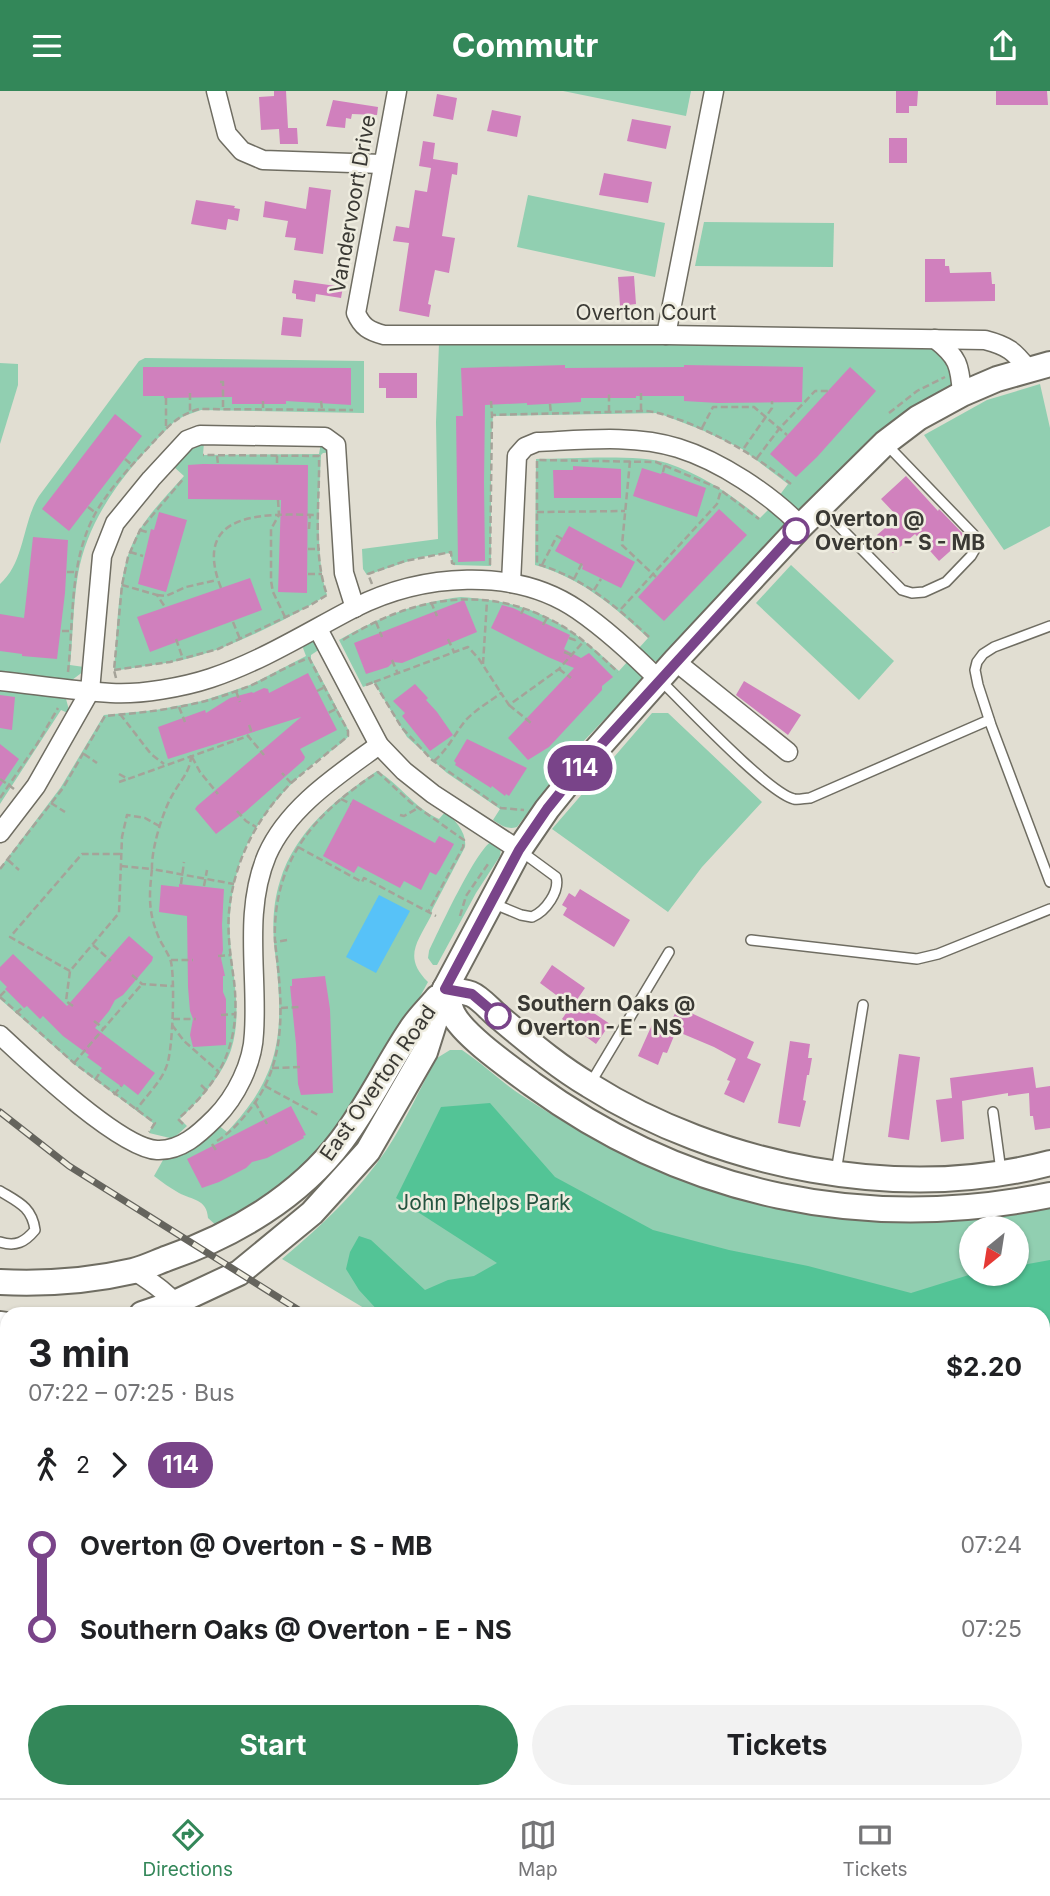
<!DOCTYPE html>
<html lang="en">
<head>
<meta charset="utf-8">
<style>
  :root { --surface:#fff; --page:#f2f2f2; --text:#202124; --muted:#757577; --line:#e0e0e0; --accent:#338759 }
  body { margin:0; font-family:Inter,sans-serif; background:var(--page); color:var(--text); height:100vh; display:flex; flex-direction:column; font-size:26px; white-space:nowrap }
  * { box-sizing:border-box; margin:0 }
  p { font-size:23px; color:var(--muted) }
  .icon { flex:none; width:38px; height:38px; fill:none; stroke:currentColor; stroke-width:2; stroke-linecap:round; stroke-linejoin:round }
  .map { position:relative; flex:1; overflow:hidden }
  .details { position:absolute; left:0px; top:1216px; width:1050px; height:492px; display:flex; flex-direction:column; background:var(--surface); border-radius:21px 21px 0 0; box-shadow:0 2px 5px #0004 }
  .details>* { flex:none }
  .badge { padding:0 14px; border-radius:23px; font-size:24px; line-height:46px }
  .needle { width:46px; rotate:210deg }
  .controls { position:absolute; left:959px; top:1125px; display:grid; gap:14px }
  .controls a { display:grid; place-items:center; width:70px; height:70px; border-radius:50%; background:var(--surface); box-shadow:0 2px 5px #0004; font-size:35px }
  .map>.badge { position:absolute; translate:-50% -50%; box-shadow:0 0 0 4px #fff }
  .legs { display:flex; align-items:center; gap:10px; height:77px; padding:0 28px; font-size:23px }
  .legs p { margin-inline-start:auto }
  .head { display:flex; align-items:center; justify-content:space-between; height:119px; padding:0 28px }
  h1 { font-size:38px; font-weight:700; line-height:52px }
  .cta { display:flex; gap:14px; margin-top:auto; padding:14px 28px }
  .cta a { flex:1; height:80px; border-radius:42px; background:var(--accent); color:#fff; font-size:28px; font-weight:700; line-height:80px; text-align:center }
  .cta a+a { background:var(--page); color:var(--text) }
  ul { padding:0 28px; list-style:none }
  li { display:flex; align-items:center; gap:24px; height:84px; font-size:26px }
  li i { display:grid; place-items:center; width:10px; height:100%; margin:0 9px; background:currentColor }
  li i::after { content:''; width:18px; height:18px; margin:-9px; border:5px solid; border-radius:50%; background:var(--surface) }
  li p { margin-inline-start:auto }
  li:first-child i { background:linear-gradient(#0000 50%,currentColor 0) }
  li:last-child i { background:linear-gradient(currentColor 50%,#0000 0) }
  header { display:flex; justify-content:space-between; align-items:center; height:91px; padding:0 28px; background:var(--accent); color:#fff; font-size:32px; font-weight:700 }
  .dock { display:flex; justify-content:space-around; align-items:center; height:98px; border-top:2px solid var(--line); background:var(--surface); font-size:19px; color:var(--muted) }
  .dock a { display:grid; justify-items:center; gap:4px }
  .dock .on { color:var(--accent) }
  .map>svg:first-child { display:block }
</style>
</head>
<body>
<header><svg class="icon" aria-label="menu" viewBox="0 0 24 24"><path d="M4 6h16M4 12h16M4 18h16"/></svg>Commutr<svg class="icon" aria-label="share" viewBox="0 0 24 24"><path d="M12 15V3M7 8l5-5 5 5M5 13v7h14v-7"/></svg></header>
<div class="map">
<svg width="1050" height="1707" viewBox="0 0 1050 1707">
  <rect width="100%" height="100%" fill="#e1ded2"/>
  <g fill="#91cfb1" fill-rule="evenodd">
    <path d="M563,0H691L686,25Z"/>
    <path d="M528,104L665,132L655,186L517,156Z"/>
    <path d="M704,131L834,132L833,176L695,175Z"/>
    <path d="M547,251L929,256L946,268L954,290L950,298L801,420L794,419L779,405L788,393L742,358L702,339L658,322L493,325L491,349V475L453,474L450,462L421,466L367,484L363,478L362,458L438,448L436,331L439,252Z"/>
    <path d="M145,267L364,270V322L201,319L184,325L174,331C130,374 89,422 78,483C73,513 73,544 70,574L84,576V580L72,589L0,580V493C25,471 22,432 39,405L139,270Z"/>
    <path d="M0,272L18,273V294L0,353Z"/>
    <path d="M1040,293L1050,337V435L1004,459L924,344L987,309Z"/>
    <path d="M204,351L203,364L319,363L321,352L333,361L323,362L321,364C319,402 315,469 327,504C290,527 237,554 194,566C168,573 141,575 114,580C118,538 116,477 139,440C151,420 168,403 184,385L174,376L191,356Z"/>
    <path d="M536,368C570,368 637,363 667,372C702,384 732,404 760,427L770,417L787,432L658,571L650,568L639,557L648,547C614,515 581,487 535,474Z"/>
    <path d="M791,474L894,570L859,609L756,512Z"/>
    <path d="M461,506C535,511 566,531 619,580L628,570L643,583L644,587L578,656L517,736C507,739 501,734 493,729L500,718L447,682L407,646L374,592L363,596L339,549C378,527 416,511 461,506Z"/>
    <path d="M311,549L316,551L320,558L311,564V568L349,640V645C338,656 323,665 311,675C283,699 257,728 243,763C233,789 228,820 230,848C232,885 243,922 231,959C221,987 200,1008 180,1028L187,1035L175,1046L170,1047L149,1042L153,1032L74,973L0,908V777L61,696L104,624L156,619L202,610L250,594L306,565L303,557L304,553Z"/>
    <path d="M0,596L65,604L70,623L61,619L0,713Z"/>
    <path d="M652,622H668L762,711L702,776L668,821L552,738Z"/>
    <path d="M377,680C399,692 414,717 439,728L446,720C455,730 467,741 465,756L432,819L431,825C417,852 403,866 428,891L387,966L328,1062L219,1137L208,1127C207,1108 192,1109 179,1102C170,1097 162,1091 154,1085L163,1069L188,1060L218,1034L227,1041C280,985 284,944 276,869C272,843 272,815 280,790C295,740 336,708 377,680Z"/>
    <path d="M491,751L501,757L500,765L476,802L437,874H433L428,867L429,860C438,841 476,759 491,751Z"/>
    <path d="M450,959H462C483,973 500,990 521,1004C681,1110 861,1154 1050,1116V1707H909L906,1701H1043V1223H374L282,1168C321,1135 358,1101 387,1058C406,1029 420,997 437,967ZM971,1138H1017V1183H971Z"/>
    <path d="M424,1701H773L837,1704L839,1707H424Z"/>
  </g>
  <g fill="#53c496">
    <path d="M490,1012L555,1086L653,1139L729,1159L808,1175L911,1202L972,1183H1017V1175L1050,1169V1707H909L906,1701H1043V1223H381L359,1199L346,1178L350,1161L359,1145L371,1149L425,1199L448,1189L474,1185L497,1172L396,1107L441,1016Z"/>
    <path d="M7,1634V1701H388V1707H0V1635Z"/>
  </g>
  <path fill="#57c2f8" d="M379,804L410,820L376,882L346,866Z"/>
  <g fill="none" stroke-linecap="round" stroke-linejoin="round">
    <g stroke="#57c2f8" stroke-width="4.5">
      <path d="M1043,1299L1050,1294"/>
      <path d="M0,1664H7"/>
    </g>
  </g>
  <g fill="#d080bd">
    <path d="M274,0H286L288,37H297L298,53H280L279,38L261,39L259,6L274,5Z"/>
    <path d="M896,0H918L917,15H909V22H896Z"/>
    <path d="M996,0H1047L1048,14H996Z"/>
    <path d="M437,3L457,7L453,29L433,25Z"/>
    <path d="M333,9L378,16L377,24L352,23L351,28L346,27L345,37L326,35Z"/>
    <path d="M492,19L521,25L517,46L487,40Z"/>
    <path d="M632,28L671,35L666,58L627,50Z"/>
    <rect x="889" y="47" width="18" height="25"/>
    <path d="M423,50L435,52L433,68L458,72L457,84L452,83L442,145L455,147L449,182L435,179L428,213L431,214L429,226L399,220L409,152L393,150L396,135L409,137L415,99L427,101L431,77L419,75Z"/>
    <path d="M604,82L652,91L648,112L599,104Z"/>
    <path d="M309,96L331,99L323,163L294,159L296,147L285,146L288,130L263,126L265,110L306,118Z"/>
    <path d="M196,109L235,115L234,117L240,118L238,130L228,128L226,139L191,133Z"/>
    <path d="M925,168H945V175H949L950,182L991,181L992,193H995V210L925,211Z"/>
    <path d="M634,185L636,213L620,215L618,186Z"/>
    <path d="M294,189L343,196L341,207L316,203L315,211L296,208V203L292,202Z"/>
    <path d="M283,226L303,228L301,246L281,244Z"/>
    <path d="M565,274V277L684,276V274L803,276L802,311L718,312L684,310V305H636V307H581V311L527,314V312L485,314L484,391L485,470L458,471L456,325H463L461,277Z"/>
    <path d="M143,276L351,277V314L286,310V313H232V306L164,307V305H143Z"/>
    <path d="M850,276L876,300L817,366L796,386L770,363Z"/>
    <path d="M379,282H417V307H386V297H379Z"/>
    <path d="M115,323L142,345L69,440L42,418Z"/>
    <path d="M203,373L308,374L307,502L278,501L281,409L188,408V374Z"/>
    <path d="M573,375L621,378V407H554L553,379H573Z"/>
    <path d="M642,377L661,383L662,381L706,397L697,426L633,405Z"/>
    <path d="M906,385L938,420L939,418L966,446L939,470L915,443L893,462L877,444L898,426L881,408Z"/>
    <path d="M719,418L747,444L664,530L638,506Z"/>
    <path d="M159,421L187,429L166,501L138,493L151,438L154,439Z"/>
    <path d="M569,435L635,471L621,497L582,478L583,475L555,460Z"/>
    <path d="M33,446L68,449L65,502L57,568L22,565V563L0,560V523L24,527Z"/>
    <path d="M250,487L262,519L150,561L137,526Z"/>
    <path d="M464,509L477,541L402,572L393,571L388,576L366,583L354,552Z"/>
    <path d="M502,514L513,517L570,544L564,558L581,567L589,562L613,586L602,595V599L549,656L528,669L508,647L574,577L548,566L491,537Z"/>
    <path d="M308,582L337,639L300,658L305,666L304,669L245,721L216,743L195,718L197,715L301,626L168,668L158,636L205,619L206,622L230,607L252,601L253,602L264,597L268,598L269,602Z"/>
    <path d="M744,590L801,624L788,644L736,604Z"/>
    <path d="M415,593L428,607L426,609L437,621L453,644L430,660L402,625L405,622L393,610Z"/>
    <path d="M0,604L15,606L12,639L0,637Z"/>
    <path d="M467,648L527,677L509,705L506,703L505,705L492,695L491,697L455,674L456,672L454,670Z"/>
    <path d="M0,653L19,668L0,696Z"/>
    <path d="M353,708L435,752L439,745L454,753L440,778L436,784L430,781L421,799L404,790L400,797L358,775L354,782L323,765Z"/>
    <path d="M179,793L224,798L222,834L223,859L221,867L225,885H223V901L226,908V954L193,956L190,944L193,928L190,920L188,896L187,825L159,821L161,794L179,796Z"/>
    <path d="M580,798L630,829L614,856L563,824L567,817L562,814L569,802L575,806Z"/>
    <path d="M129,845L153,866L152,870L123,904L115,909L109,920L95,937L155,982L138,1004L124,993L122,996L100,980L102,977L87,966L89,964L63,945L43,925L40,928L27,915L24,917L5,898L7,896L0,889V876L13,863L67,915Z"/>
    <path d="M552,874L585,897L576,910L610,933L596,953L562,928L571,915L540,892Z"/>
    <path d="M325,885L330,918L333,1002L301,1004L298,993L296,953L290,895H292V888Z"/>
    <path d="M678,916L754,951L747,967L761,973L744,1012L724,1003L730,990L727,989L736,968L714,956L676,940L667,962L663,961L658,974L638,965L655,927L670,933Z"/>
    <path d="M790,950L810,953L808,967H812L809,984H807L803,1009L806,1010L800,1036L778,1032Z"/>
    <path d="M899,963L920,966L909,1049L888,1046Z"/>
    <path d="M1033,976L1036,997L1050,995V1037L1035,1039L1033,1025H1030L1029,1002L1008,1005V1002L962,1010L964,1048L941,1051L936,1009L952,1007L950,987Z"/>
    <path d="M291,1015L306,1044L303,1045L304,1047L267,1067L252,1071L246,1077L219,1091L202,1097L187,1068Z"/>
  </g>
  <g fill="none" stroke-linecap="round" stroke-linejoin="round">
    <g stroke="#6f6d62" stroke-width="12">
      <g id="lane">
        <path d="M821,417L902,499L912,502L924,501L946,491L971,465L978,453L974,444L887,354"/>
        <path d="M1050,535L994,556L983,563L977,571L975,579L978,594L991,634L1050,791"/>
        <path d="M661,590C685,613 768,702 794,708C799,709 805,707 810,707L989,629"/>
        <path d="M492,812L521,824L532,826C546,820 560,800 556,786L522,761"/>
        <path d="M751,849L917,868L938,863L1050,818"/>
        <path d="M590,993L669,861"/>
        <path d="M993,1021L1001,1080"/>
        <path d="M836,1081L863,914"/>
        <path d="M0,1100C18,1111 32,1116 35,1139C25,1151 16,1156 0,1151"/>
      </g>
    </g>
    <g stroke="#6f6d62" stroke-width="21">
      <g id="street">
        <path d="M216,0L227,43L242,60L263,69L382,73"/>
        <path d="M397,0L356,222C362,236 369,240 384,244H666L985,249C1008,255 1014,260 1028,278"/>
        <path d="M666,244L714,0"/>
        <path d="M935,248C958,266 960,274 962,303"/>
        <path d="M511,492L517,365L525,356L537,351C582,349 634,343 678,357C720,370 770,403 801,435"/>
        <path d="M318,538L379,654L404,680L433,703L519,759"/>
        <path d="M675,570L788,661"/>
        <path d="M0,590C37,594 74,600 111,602C140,604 184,596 211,587C262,570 306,542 354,517C421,483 514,475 578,519C607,539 634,564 659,589"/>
        <path d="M0,742L36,695L90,600L102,465L115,432L151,388L187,349L200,344L325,346L336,354L344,482L355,517"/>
        <path d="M0,944C29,971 120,1057 157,1059C181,1060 199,1043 215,1027C236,1006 253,972 254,942C258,883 243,821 267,764C288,716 338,684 379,654"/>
        <path d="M133,1179C153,1192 171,1204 184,1223"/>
        <path d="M412,1701V1707"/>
      </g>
    </g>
    <g stroke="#6f6d62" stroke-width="28">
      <g id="secondary">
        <path d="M445,898C448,906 449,915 453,923C464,945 512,978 532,993C686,1105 864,1142 1050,1104"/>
        <path d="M445,898C453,899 463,900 471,903C481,907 491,920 500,927C528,950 557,975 589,994C719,1076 900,1112 1050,1072"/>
        <path d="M0,1191C43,1193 90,1190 133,1180C145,1177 157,1171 168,1167C234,1144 299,1106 342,1049C368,1015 386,976 410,940C417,928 428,918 437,907"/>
        <path d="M142,1223L177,1211L239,1182L312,1122L368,1060L425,961L445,898L519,759L547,718L580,677L675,570L801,435L885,352L918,327L962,303L997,288L1050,273"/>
        <path d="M0,1233L7,1234"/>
      </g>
    </g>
    <g stroke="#a5a399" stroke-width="2.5" stroke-dasharray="7 3.5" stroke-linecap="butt">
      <path d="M220,291H223V318"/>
      <path d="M190,302V321"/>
      <path d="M641,302V320"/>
      <path d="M166,307V336"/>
      <path d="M263,310V318"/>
      <path d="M321,310L322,318"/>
      <path d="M491,310L492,324"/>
      <path d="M550,313L551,323"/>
      <path d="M609,321V302"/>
      <path d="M889,322L917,300L945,286"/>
      <path d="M702,337L713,316H754L787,344"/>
      <path d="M744,357L772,317V310"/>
      <path d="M217,365L218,373"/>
      <path d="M277,365V374"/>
      <path d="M757,367L779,338L815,300H828"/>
      <path d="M125,368L132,374"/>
      <path d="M630,370L622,454L656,486"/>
      <path d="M663,381L665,373"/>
      <path d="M278,409L279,424L271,438V490L273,501L285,526"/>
      <path d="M88,416L96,422"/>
      <path d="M537,421L625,420"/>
      <path d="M309,438L310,424"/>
      <path d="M140,439L150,442"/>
      <path d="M308,458H320"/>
      <path d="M130,461L143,465"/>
      <path d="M490,474L492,324L646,320C659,321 671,326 683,330C724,346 757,366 791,393"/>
      <path d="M542,474L557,445L562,448"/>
      <path d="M67,481H76"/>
      <path d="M308,483H322"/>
      <path d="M574,488L582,472"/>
      <path d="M372,493L368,483L405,470L451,461L452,472L455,473"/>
      <path d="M122,494L157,504L165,516"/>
      <path d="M221,497C190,418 267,423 319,424"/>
      <path d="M594,499L601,488"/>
      <path d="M157,504L166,505L186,496L217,489"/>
      <path d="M431,511L437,525"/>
      <path d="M621,518L717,413L721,399"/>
      <path d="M521,523L524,517"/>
      <path d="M233,531L240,548"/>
      <path d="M376,531L382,546"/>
      <path d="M543,534L547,527"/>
      <path d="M62,540H71"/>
      <path d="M649,546C616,515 582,486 537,473V369L656,371L718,397L759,428"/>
      <path d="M569,547L575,549L577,545"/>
      <path d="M176,548L183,568"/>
      <path d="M448,548L454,561"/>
      <path d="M343,549C410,507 483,492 555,531C579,543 598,563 618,581"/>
      <path d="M564,561L572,564"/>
      <path d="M392,569L398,583"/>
      <path d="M483,573L487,510"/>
      <path d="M559,578L571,587"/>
      <path d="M114,579L170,571L218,558L309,515L327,504C312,461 320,410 319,365L203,364"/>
      <path d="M68,581C74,528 69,471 95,423C108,400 127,379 145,360C162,342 174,325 199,318L353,319"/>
      <path d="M116,587L114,579L122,494L128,466L140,439L184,387"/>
      <path d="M374,591L468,556L479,568L501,602"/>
      <path d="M366,594L374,591L402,637L432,669L501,717L524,719"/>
      <path d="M236,600L240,611"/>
      <path d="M317,600L325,596"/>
      <path d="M509,614L531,632"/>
      <path d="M179,616L185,631"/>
      <path d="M120,623L151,663L164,673"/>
      <path d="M249,634L251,639L248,645L264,664"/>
      <path d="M84,663L97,672"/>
      <path d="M191,664C191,680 180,690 173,703C163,719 151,759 152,778L234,793"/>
      <path d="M192,666L200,681L218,703"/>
      <path d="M434,670C448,658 454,644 465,630C475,619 489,611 501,602L509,614L559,578L584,550"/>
      <path d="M119,683L128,688L248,645"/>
      <path d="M0,688L14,698"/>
      <path d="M119,691L128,688"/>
      <path d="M291,692L348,645V640L336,618L328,622"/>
      <path d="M0,707L37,653L58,617"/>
      <path d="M341,708L351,713"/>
      <path d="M51,712L65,721"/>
      <path d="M237,720L246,730L256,736"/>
      <path d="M400,724L404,725L418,717"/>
      <path d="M298,756L362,791L364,787L436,825"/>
      <path d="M8,769L19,779"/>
      <path d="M121,775L152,778C149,805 148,821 159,847C162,854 169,863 171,871C175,889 173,957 167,974C162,990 146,1005 136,1019"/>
      <path d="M0,778L63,697L105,625C151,621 196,616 239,599C263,591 285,575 309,567L336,618"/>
      <path d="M181,793L184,771"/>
      <path d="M204,795L207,779"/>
      <path d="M460,825L466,805L488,773"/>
      <path d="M287,849L275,851C272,771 313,723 378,681L410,711L464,749L463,756L428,821"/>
      <path d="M93,854L111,870"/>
      <path d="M218,865L231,864"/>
      <path d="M171,869H193"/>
      <path d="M70,880L10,846L82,763H122"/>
      <path d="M132,884L142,893L172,895"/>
      <path d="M0,905L6,899"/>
      <path d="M0,906L74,972L155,1032L149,1041"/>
      <path d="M73,915L66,910L70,880L119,822L122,746L127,724L145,727L161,736"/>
      <path d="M281,917L299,916"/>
      <path d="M16,922L23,916"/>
      <path d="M221,924L236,923"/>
      <path d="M173,928H196"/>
      <path d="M94,930L103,937"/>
      <path d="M172,934L184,950L219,981"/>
      <path d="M74,972L142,893"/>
      <path d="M272,977L303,976"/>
      <path d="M95,989L101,980"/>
      <path d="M201,994L206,999"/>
      <path d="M265,995L318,1024"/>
      <path d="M114,1004L121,995"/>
      <path d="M255,1011L267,1033"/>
      <path d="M183,1033L178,1028C223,989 241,950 234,890C231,867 227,844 229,821C234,770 256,728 291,692L282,682"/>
      <path d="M217,1050C231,1041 241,1030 251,1017C289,968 282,908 275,851"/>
      <path d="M212,1053L216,1059"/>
      <path d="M1043,1390L1050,1383"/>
      <path d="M1043,1455H1050"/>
    </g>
    <use href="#lane" stroke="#fff" stroke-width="9"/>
    <use href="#street" stroke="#fff" stroke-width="18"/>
    <use href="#secondary" stroke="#fff" stroke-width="24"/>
    <g stroke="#65645d" stroke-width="7">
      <g id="rail">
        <path d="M0,1021L69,1075L305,1223"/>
        <path d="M874,1701L878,1707"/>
      </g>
    </g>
    <use href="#rail" stroke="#eeecdf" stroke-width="4.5" stroke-dasharray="13" stroke-linecap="butt"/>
  </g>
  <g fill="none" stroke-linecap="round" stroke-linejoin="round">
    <g stroke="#fff" stroke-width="16">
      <path id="line-1" d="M498,925L472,903L445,898L519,759L547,718L580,677L796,440"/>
    </g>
    <use href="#line-1" stroke="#794489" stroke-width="10"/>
  </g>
  <g fill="#fff" stroke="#794489" stroke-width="3.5">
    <circle cx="796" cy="440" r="12"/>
    <circle cx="498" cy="925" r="12"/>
  </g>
  <g text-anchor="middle" stroke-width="5" stroke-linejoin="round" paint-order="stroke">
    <g font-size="21" fill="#3a3934" stroke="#eeecdf">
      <text transform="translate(353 113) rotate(-80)" y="7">Vandervoort Drive</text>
      <text x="646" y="229">Overton Court</text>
      <text transform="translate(378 992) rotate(-55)" y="7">East Overton Road</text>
    </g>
    <g font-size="21" font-weight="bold" fill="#3a3934" stroke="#eeecdf" text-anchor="start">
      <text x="815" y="435">Overton @<tspan x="815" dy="24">Overton - S - MB</tspan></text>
      <text x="517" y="920">Southern Oaks @<tspan x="517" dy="24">Overton - E - NS</tspan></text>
    </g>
    <g font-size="21" fill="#24533f" stroke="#eeecdf">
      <text x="484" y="1119">John Phelps Park</text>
    </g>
  </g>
</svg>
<div class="controls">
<a><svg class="needle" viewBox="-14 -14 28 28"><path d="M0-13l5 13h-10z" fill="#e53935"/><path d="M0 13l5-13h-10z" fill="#757577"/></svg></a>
</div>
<b class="badge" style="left:580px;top:677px;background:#794489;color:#fff">114</b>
<section class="details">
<div class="head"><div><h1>3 min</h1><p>07:22 – 07:25 · Bus</p></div><b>$2.20</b></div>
<div class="legs"><svg class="icon" aria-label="walk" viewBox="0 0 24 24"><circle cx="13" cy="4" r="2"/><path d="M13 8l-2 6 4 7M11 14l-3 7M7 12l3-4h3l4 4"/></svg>2<svg class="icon" aria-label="forward" viewBox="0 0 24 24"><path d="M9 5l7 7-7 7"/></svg><b class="badge" style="background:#794489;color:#fff">114</b></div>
<ul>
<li><i style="color:#794489"></i><b>Overton @ Overton - S - MB</b><p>07:24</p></li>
<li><i style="color:#794489"></i><b>Southern Oaks @ Overton - E - NS</b><p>07:25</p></li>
</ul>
<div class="cta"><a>Start</a><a>Tickets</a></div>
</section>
</div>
<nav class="dock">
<a class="on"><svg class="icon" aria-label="directions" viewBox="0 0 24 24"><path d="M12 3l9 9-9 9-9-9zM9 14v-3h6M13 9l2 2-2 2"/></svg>Directions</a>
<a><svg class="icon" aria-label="map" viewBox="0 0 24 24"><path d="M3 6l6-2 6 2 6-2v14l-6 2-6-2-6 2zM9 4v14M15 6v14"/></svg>Map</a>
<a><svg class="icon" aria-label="tickets" viewBox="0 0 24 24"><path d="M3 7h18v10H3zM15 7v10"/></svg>Tickets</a>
</nav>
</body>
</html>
